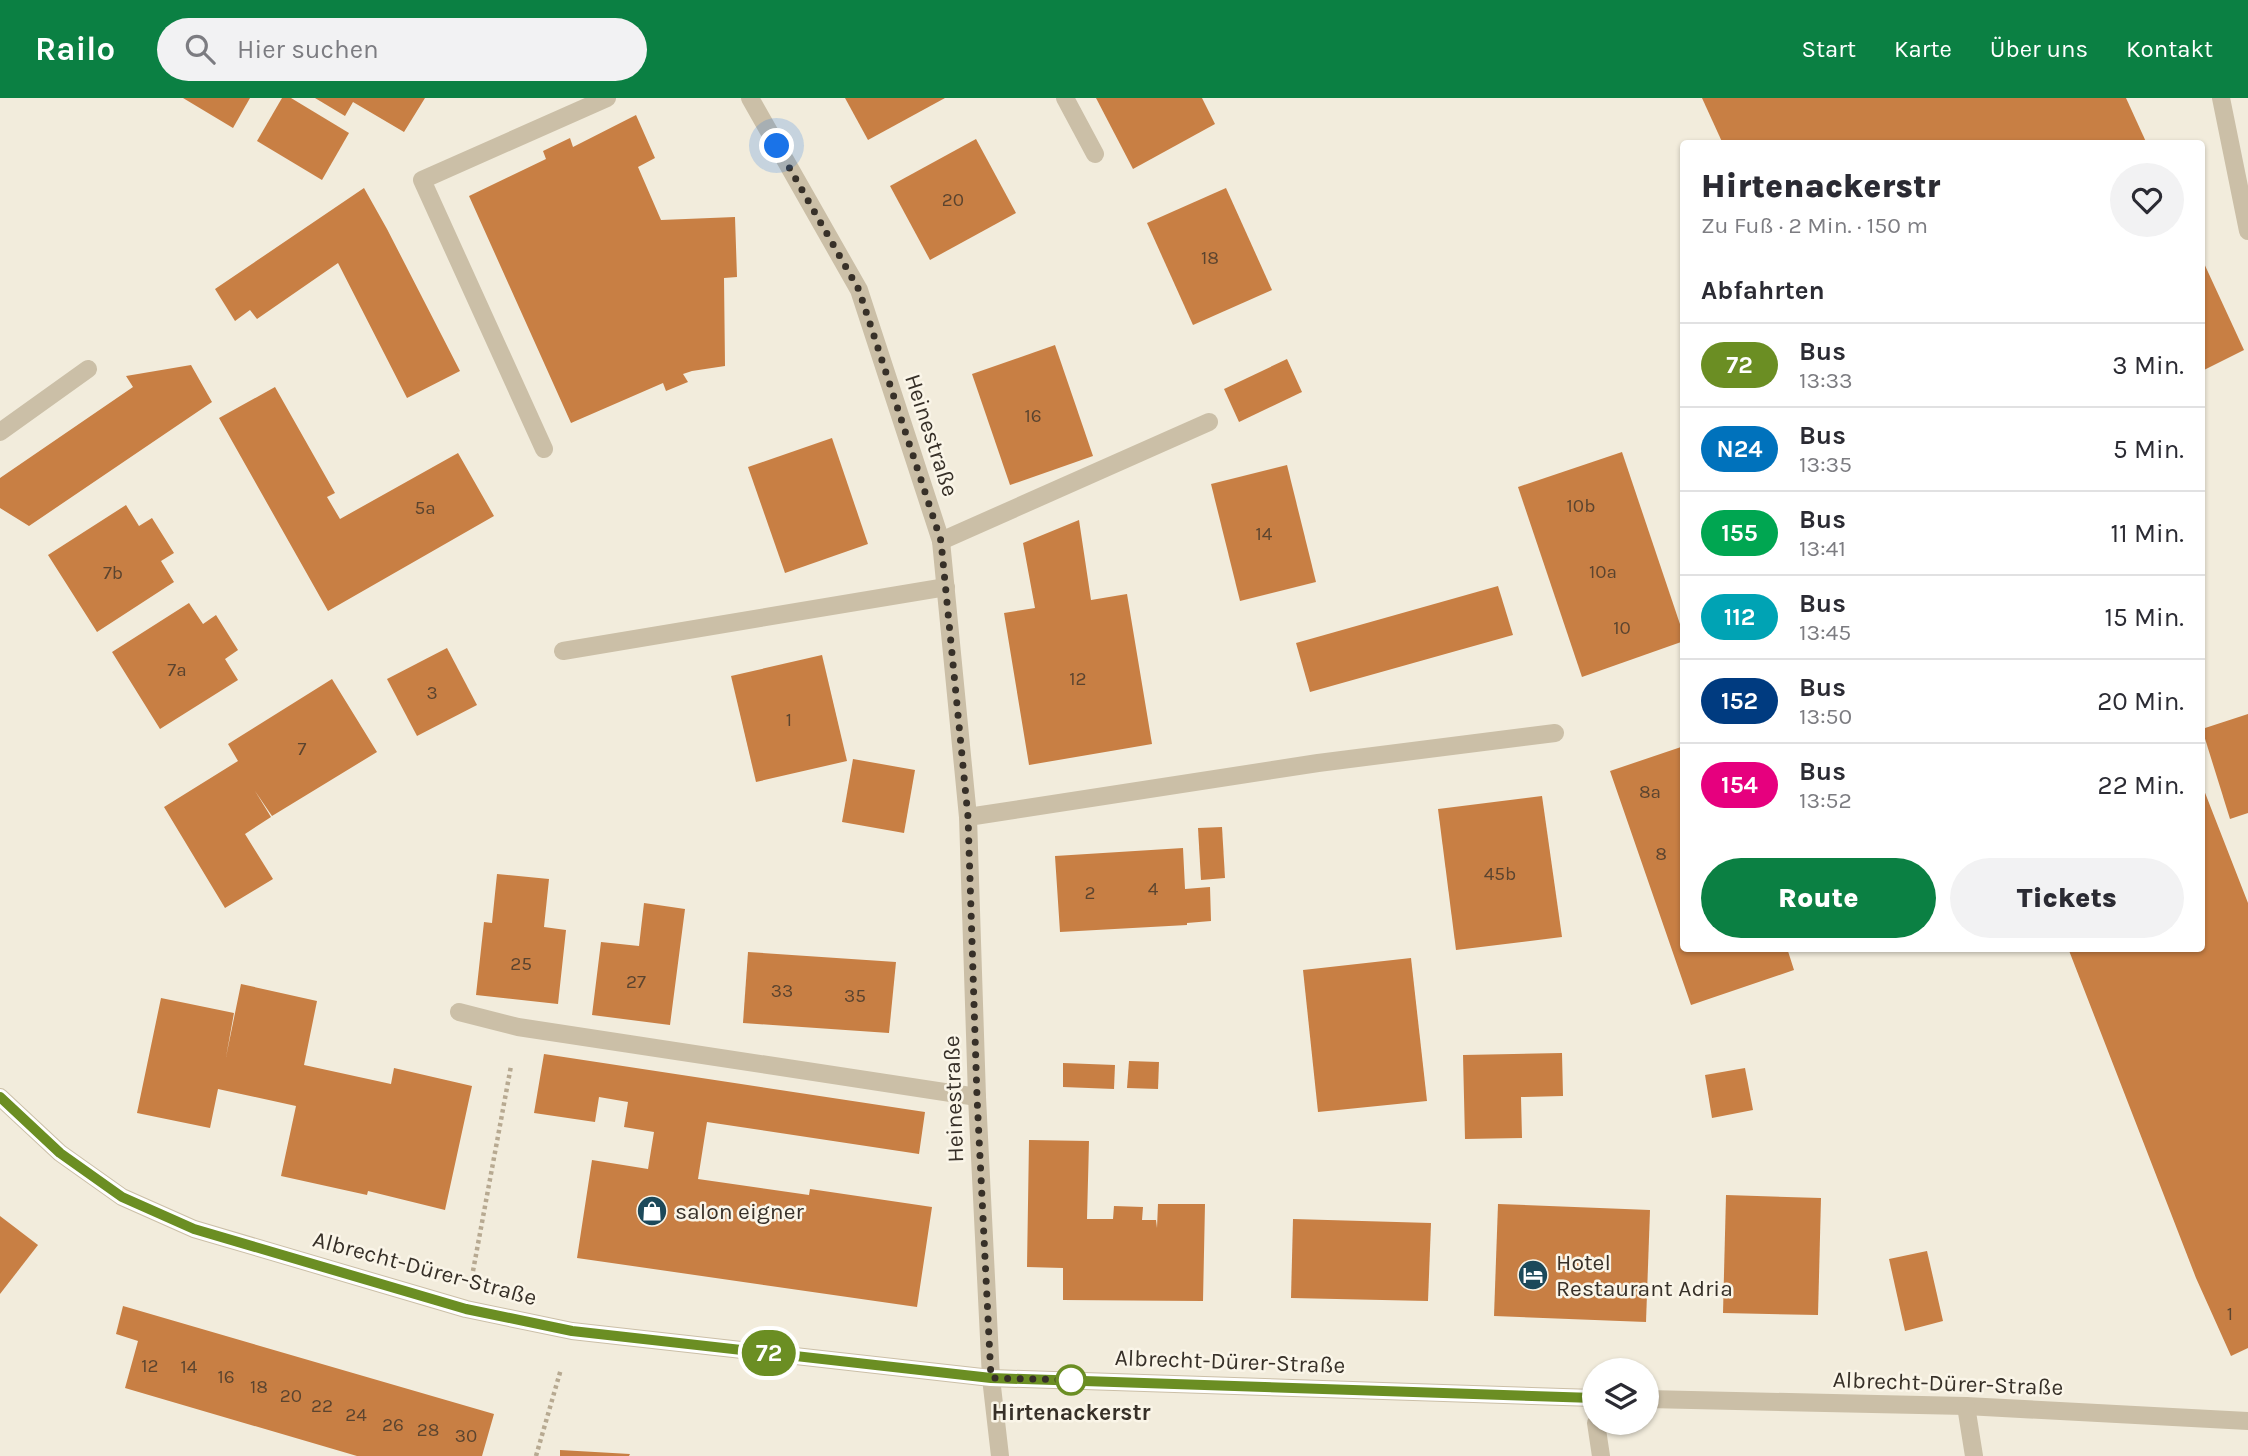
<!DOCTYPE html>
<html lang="de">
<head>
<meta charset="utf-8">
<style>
  :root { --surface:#fff; --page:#f2f2f3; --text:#2b2b33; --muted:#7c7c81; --line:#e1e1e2; --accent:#0b8043 }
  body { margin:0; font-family:Karla,sans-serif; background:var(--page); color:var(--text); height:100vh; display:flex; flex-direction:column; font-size:26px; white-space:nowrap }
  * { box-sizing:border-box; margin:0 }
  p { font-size:23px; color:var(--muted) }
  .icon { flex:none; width:38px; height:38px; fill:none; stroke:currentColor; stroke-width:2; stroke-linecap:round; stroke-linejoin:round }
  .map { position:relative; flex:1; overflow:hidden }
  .side { position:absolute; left:1680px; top:42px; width:525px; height:812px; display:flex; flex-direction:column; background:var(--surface); border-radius:7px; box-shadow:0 2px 5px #0004 }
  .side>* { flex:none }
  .badge { padding:0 14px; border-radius:23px; font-size:24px; line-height:46px }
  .tools { position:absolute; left:1582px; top:1260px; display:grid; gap:14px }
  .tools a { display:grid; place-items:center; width:77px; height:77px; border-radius:50%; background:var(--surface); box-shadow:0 2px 5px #0004; font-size:35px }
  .you { position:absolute; width:35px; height:35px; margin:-18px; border:5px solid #fff; border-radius:50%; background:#1a73e8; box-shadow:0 0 0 10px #1a73e833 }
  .map>.badge { position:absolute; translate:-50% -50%; box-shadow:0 0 0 4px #fff }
  h2 { padding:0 21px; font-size:26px; line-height:63px }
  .round { display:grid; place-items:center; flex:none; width:74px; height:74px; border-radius:37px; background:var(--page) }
  .head { display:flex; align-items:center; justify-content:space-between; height:119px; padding:0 21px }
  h1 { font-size:33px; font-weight:800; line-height:52px }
  .primary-button { display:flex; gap:14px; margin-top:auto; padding:14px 21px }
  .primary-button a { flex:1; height:80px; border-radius:42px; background:var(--accent); color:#fff; font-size:28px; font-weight:800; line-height:80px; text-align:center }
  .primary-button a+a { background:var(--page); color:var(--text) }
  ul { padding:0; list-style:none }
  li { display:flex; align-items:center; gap:21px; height:84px; padding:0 21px; border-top:2px solid var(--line) }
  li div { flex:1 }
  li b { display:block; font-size:26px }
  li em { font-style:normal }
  li .badge { min-width:77px; font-weight:700; text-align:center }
  header { display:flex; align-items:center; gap:42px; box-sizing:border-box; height:98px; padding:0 35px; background:var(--accent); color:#fff }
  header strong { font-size:33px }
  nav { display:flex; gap:38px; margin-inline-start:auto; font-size:24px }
  .search { width:490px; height:63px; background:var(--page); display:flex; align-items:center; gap:18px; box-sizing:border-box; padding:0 24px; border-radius:38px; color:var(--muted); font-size:26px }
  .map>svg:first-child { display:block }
</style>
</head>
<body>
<header>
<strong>Railo</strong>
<div class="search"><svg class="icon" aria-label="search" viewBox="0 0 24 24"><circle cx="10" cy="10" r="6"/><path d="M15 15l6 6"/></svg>Hier suchen</div>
<nav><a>Start</a><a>Karte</a><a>Über uns</a><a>Kontakt</a></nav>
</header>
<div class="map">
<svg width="2248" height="1358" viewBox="0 0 2248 1358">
  <rect width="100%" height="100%" fill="#f2ecdc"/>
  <g fill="#c87f44">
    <path d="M183,0H250L233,30Z"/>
    <path d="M282,0H291L349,35L322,82L257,43Z"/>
    <path d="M315,0H425L404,34L353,4L345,18Z"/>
    <path d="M845,0H945L868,42Z"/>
    <path d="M1096,0H1202L1215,26L1133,71Z"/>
    <path d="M1702,0H2126L2147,46H1723Z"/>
    <path d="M636,17L655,60L638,69L661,122L735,119L737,179L724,180L725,268L692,273L683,276L688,284L666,293L663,285L571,325L469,98L546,61L543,53L570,40L573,49Z"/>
    <path d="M976,41L1016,115L930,162L890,88Z"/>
    <path d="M364,90L387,131L460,273L407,300L338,165L257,221L250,212L235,223L215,191Z"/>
    <path d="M1226,90L1272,192L1193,227L1147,125Z"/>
    <path d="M2202,161L2244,252L2202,273Z"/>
    <path d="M1055,247L1093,358L1010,387L972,276Z"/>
    <path d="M1287,261L1302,294L1239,324L1224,291Z"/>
    <path d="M191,267L212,304L29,428L0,410V380L133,289L126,278Z"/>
    <path d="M275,289L335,395L327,399L340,421L458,355L494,418L328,513L219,320Z"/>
    <path d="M832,340L868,446L785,475L748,369Z"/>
    <path d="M1622,354L1684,538V543L1582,579L1518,389Z"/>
    <path d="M1287,367L1316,484L1240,503L1211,386Z"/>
    <path d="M126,407L139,428L152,420L174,455L161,463L174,484L97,534L48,457Z"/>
    <path d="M1079,422L1091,502L1127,496L1152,646L1029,667L1004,515L1035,510L1023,445Z"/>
    <path d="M1498,488L1513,537L1310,594L1296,545Z"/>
    <path d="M189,505L203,526L216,517L238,552L225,561L238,582L160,631L112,554Z"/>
    <path d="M447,550L477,607L417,638L387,581Z"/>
    <path d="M822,557L847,663L756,684L731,578Z"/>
    <path d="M332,581L377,654L272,718L255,693L271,719L245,736L273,781L225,810L164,709L238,663L228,646Z"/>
    <path d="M2248,616V715L2230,721L2202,631Z"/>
    <path d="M1684,648V850H1787L1794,872L1691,907L1610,673Z"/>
    <path d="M853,661L915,672L904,735L842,724Z"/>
    <path d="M2202,687L2248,805V1250L2231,1258L2196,1180L2068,850H2202Z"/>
    <path d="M1542,698L1562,839L1456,852L1438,711Z"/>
    <path d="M1222,729L1225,780L1201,782L1198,730Z"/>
    <path d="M1183,750L1185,791L1210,789L1211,823L1187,825V827L1060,834L1055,758Z"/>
    <path d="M497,776L549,781L544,829L566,832L558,906L476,897L484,824L492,825Z"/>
    <path d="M644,805L685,811L670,927L592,917L601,844L639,848Z"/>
    <path d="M748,854L896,864L889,935L743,925Z"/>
    <path d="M1411,860L1427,1003L1318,1014L1303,872Z"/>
    <path d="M241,886L317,903L304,967L391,986L394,970L472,988L445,1112L368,1093L367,1097L281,1078L296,1008L218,991L210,1030L137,1015L161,900L234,915L226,959Z"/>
    <path d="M1562,955L1563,998L1521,999L1522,1040L1465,1041L1463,957Z"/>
    <path d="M544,956L925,1014L919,1056L707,1024L698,1081L809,1097L810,1091L932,1109L917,1209L577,1160L592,1062L648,1071L654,1034L624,1029L628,1004L599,999L595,1024L534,1015Z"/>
    <path d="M1129,963L1159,964L1158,991L1127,990Z"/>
    <path d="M1063,965L1115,967L1114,991L1063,989Z"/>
    <path d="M1745,970L1753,1012L1712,1020L1705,977Z"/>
    <path d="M1029,1042L1089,1043L1087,1121H1113L1114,1108L1143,1109L1142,1122H1156L1157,1130L1158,1106H1205L1203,1203L1063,1202V1170L1027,1169Z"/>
    <path d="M1726,1097L1821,1100L1818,1217L1723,1215Z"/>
    <path d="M1498,1106L1650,1112L1646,1224L1494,1218Z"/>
    <path d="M0,1118L38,1147L0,1196Z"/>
    <path d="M1293,1121L1431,1125L1428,1203L1291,1200Z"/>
    <path d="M1927,1153L1943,1223L1905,1233L1889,1161Z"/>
    <path d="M123,1208L494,1316L482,1358H357L125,1290L138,1243L116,1236Z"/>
    <path d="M560,1352L630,1356L629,1358H560Z"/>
  </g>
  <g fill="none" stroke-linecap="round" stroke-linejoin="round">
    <g stroke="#b7a991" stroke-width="4.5" stroke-dasharray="3.5 3.5" stroke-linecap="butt">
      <path d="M473,1173L511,968"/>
      <path d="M536,1358L561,1271"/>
    </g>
    <g stroke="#cbbfa7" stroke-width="18">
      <path d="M750,0L859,192L941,443L968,719L977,999L991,1280L1000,1358"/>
      <path d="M1065,0L1095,56"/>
      <path d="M2221,0L2248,133"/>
      <path d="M0,334L88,271"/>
      <path d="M544,351L422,82L607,0"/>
      <path d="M941,443L1209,324"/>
      <path d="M563,553L946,489"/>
      <path d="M968,719L1318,665L1555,635"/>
      <path d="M459,914L518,929L977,999"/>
      <path d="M0,999L60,1055L122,1099L194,1131L466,1211L572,1233L991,1280L1594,1300"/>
      <path d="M1647,1301L1966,1308L2248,1323"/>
      <path d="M1966,1308L1974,1358"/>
      <path d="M1596,1325L1601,1358"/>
    </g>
  </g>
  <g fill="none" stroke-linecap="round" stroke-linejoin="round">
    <g stroke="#fff" stroke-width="16">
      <path id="line" d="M0,999L60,1055L122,1099L194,1131L466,1211L572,1233L991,1280L1594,1300"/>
    </g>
    <use href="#line" stroke="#6b8e23" stroke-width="10"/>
    <path stroke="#373028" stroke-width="7" stroke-dasharray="0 12.6" d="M777,48L859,192L941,443L968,719L977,999L991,1280L1071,1282"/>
  </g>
  <defs>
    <g id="shop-disc" transform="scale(1.575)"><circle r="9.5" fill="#1c495a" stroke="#faf5e8"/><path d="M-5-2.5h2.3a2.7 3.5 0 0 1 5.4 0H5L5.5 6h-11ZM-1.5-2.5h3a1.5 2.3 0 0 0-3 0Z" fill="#fff"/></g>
    <g id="hotel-disc" transform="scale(1.575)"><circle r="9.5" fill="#1c495a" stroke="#faf5e8"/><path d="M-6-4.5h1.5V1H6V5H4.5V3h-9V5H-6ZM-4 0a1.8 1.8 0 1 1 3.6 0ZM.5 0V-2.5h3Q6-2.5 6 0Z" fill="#fff"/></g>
  </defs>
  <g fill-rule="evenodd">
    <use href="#shop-disc" x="652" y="1113"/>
    <use href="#hotel-disc" x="1533" y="1177"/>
  </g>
  <circle fill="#fff" stroke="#6b8e23" stroke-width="3.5" cx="1071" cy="1282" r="14"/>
  <g text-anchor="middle" stroke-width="5" stroke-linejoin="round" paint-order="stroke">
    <g font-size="19" fill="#5b442f">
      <text x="953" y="108">20</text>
      <text x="1210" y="166">18</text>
      <text x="1033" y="324">16</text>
      <text x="1581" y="414">10b</text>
      <text x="425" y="416">5a</text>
      <text x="1264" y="442">14</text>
      <text x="1603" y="480">10a</text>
      <text x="113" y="481">7b</text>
      <text x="1622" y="536">10</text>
      <text x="177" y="578">7a</text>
      <text x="1078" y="587">12</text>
      <text x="432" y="601">3</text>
      <text x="789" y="628">1</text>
      <text x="302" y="657">7</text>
      <text x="1650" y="700">8a</text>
      <text x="1661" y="762">8</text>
      <text x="1500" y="782">45b</text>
      <text x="1153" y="797">4</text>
      <text x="1090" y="801">2</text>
      <text x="521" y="872">25</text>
      <text x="636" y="890">27</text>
      <text x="782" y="899">33</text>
      <text x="855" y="904">35</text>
      <text x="2230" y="1222">1</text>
      <text x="150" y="1274">12</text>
      <text x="189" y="1275">14</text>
      <text x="226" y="1285">16</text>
      <text x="259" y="1295">18</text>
      <text x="291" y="1304">20</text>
      <text x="322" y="1314">22</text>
      <text x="356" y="1323">24</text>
      <text x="393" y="1333">26</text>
      <text x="428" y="1338">28</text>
      <text x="466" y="1344">30</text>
    </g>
    <g font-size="23" fill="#373028" stroke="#faf5e8">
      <text transform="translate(932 337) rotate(72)" y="8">Heinestraße</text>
      <text transform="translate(953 1001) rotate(-92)" y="8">Heinestraße</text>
      <text transform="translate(425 1170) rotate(15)" y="8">Albrecht-Dürer-Straße</text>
      <text transform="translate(1230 1263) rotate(2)" y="8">Albrecht-Dürer-Straße</text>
      <text transform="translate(1948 1285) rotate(2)" y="8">Albrecht-Dürer-Straße</text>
    </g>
    <g font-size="23" fill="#373028" stroke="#faf5e8" text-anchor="start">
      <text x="675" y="1121">salon eigner</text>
      <text x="1556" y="1172">Hotel<tspan x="1556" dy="26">Restaurant Adria</tspan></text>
    </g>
    <g font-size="23" font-weight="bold" fill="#373028" stroke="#faf5e8">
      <text x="1071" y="1322">Hirtenackerstr</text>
    </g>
  </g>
</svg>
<div class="tools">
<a><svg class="icon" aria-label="layers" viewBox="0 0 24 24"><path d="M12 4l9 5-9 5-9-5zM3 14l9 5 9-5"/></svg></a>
</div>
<div class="you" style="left:777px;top:48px"></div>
<b class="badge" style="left:769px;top:1255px;background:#6b8e23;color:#fff">72</b>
<section class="side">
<div class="head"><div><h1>Hirtenackerstr</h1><p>Zu Fuß · 2 Min. · 150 m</p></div><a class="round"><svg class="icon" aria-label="heart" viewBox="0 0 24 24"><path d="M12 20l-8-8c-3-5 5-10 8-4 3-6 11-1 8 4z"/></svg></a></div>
<h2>Abfahrten</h2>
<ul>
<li><span class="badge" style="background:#6b8e23;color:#fff">72</span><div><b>Bus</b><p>13:33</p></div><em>3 Min.</em></li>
<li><span class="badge" style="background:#0072bc;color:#fff">N24</span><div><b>Bus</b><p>13:35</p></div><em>5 Min.</em></li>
<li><span class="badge" style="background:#00a651;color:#fff">155</span><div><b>Bus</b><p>13:41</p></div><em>11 Min.</em></li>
<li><span class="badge" style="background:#00a3b4;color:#fff">112</span><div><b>Bus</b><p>13:45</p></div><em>15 Min.</em></li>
<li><span class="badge" style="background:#003b80;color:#fff">152</span><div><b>Bus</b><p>13:50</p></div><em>20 Min.</em></li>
<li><span class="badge" style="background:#e6007e;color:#fff">154</span><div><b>Bus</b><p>13:52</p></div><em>22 Min.</em></li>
</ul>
<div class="primary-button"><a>Route</a><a>Tickets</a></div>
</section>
</div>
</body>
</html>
